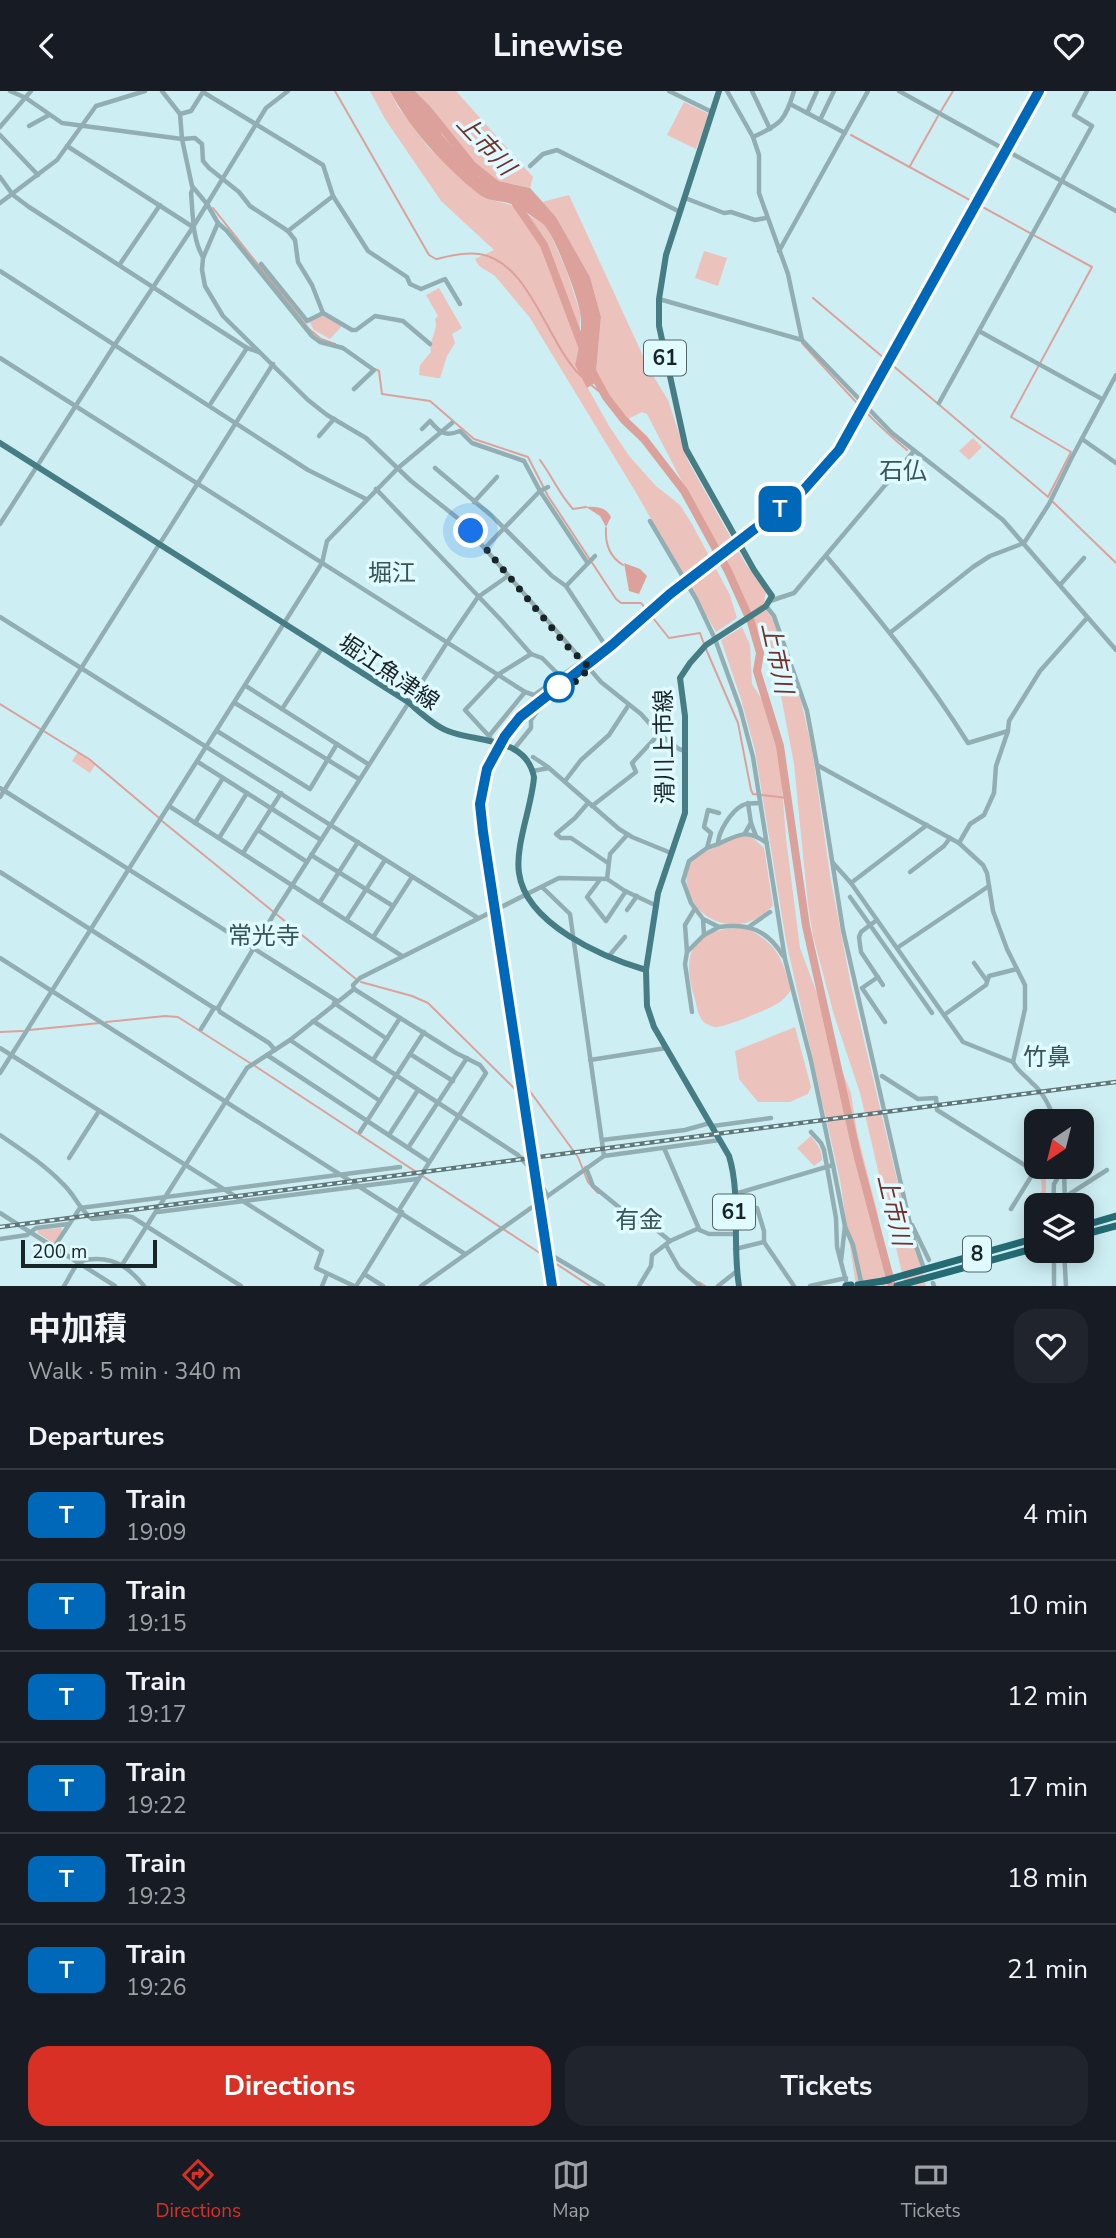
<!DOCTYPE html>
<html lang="en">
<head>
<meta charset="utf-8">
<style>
  :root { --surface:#171b24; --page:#20242c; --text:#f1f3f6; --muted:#9ea1a6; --line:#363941; --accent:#d93025 }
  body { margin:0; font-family:"Nunito Sans","Noto Sans JP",sans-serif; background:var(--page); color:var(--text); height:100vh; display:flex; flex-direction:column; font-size:26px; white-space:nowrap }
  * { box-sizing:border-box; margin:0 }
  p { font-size:23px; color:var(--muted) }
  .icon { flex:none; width:38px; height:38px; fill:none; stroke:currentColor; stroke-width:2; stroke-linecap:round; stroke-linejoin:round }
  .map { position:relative; height:1195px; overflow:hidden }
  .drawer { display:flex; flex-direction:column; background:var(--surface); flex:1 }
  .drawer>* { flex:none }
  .badge { padding:0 14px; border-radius:10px; font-size:24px; line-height:46px }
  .needle { width:46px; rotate:215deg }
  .buttons { position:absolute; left:1024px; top:1018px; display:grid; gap:14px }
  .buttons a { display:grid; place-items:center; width:70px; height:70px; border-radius:14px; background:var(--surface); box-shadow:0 4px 18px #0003; font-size:35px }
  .scale { position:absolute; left:21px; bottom:18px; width:136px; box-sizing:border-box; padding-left:7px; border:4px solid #182426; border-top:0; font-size:19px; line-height:24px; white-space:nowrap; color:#182426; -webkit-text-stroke:5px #e0fbff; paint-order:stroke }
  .you { position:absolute; width:35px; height:35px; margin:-18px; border:5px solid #fff; border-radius:50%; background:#1a73e8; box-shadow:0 0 0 10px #1a73e833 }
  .map>.badge { position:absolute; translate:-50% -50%; box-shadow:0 0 0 4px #fff }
  h2 { padding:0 28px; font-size:26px; line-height:63px }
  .round { display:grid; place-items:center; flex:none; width:74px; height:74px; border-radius:21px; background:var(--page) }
  .headline { display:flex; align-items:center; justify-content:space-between; height:119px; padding:0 28px }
  h1 { font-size:33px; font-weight:700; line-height:52px }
  .button { display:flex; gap:14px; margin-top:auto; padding:14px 28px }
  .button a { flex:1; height:80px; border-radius:21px; background:var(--accent); color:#fff; font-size:28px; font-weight:700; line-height:80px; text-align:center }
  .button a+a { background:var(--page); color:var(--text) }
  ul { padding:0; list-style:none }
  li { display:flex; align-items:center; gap:21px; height:91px; padding:0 28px; border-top:2px solid var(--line) }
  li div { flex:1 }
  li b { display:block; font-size:26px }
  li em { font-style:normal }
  li .badge { min-width:77px; font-weight:700; text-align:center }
  header { display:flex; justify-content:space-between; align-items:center; height:91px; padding:0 28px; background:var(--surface); font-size:32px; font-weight:700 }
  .dock { display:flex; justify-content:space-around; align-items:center; height:98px; border-top:2px solid var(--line); background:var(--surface); font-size:19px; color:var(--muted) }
  .dock a { display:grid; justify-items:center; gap:4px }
  .dock .selected { color:var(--accent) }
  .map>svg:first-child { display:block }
</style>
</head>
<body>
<header><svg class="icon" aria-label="back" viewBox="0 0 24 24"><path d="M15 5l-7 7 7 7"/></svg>Linewise<svg class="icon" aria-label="heart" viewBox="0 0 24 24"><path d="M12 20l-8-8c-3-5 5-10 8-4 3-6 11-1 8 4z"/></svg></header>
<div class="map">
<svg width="1116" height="1195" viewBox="0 0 1116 1195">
  <rect width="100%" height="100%" fill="#cdeff4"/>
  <g fill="#ecc2bd">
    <path d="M370,0H390L398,16L429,57L466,92L484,107L511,114L546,134L566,178L580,221V257L575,274L609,335L630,366L656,395L680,414L692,433L730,504L737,527L716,541L635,400L530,227L495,185L479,175L475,168L494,159L441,110L385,28Z"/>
    <path d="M415,0H456L533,86L530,97L480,86L442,44L430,15Z"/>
    <path d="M684,11L709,23L696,58L667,44Z"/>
    <path d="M569,104L649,278L668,309L688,370L745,472L766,501C762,514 766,520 774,529L801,610L812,659L831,790L851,894L897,1089L926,1195H905L860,1002L834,924L813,845L808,814L794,673L777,584L753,528L647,323L642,321L622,331L595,292L601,226L590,186L556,126L542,111Z"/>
    <path d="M704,160L727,167L718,195L695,187Z"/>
    <path d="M439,197L462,237L452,243L455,252L447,265L440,287H437L419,284L420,274L431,261C428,249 439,240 435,228L438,225L426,204Z"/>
    <path d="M324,224L342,235L330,248L314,239L309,230Z"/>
    <path d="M973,347L982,356L969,369L959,360Z"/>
    <path d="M742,536L750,554L752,593L777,632L786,747L800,857L819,908L829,948L851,1002L857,1041L878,1124L881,1169L891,1195H856L840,1089L786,850L755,659L741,608L721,549Z"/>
    <path d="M78,661L95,674L90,682L72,670Z"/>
    <path d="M744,744L754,748L764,757L773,815C768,819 762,825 756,828C730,841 698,829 689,802C686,792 685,781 691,771C696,763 734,747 744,744Z"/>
    <path d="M746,837C778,853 782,867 791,899C788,903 784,908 780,911C772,917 724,937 715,936C713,936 707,933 705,932C698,927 697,916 695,908C679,859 695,836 746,837Z"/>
    <path d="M795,936L811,996L808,1003L790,1011H758L739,988L735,960Z"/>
    <path d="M811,1045C817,1053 822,1059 822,1069L814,1075L797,1057Z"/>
    <path d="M1036,1080L1046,1087V1115H1036V1132L1026,1126L1042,1099L1041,1089L1034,1084Z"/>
    <path d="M61,1137L62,1140L54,1153L38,1142V1139Z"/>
  </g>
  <g fill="#dba19a">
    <path d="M390,0H415L430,15L442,44L480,86L530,97L556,126L590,186L601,226L595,292L587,297L575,274C579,258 583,238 580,221C578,206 553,140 543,133C534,126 521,118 511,113C501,109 489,111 480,104C445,76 411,40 390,0Z"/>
    <path d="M586,416C596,415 606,416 611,426L606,436L600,425Z"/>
    <path d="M624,472L640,478L647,485L639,503L629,500Z"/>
  </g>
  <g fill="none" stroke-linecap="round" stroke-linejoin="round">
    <g stroke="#dba19a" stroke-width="2">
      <path d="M335,0L429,164L436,168C450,165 465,161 479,163C530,170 547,253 581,285"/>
      <path d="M941,20L953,0"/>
      <path d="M851,44L1092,176L1011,326L1071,361L1048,406"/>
      <path d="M910,75L938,25"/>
      <path d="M213,117L309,238L321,248L335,253"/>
      <path d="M813,207L1047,405"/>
      <path d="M802,252C836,289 868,327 907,359"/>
      <path d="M375,278L379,280L382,303L430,310L474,348L528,366L548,405L616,508L621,512H641L669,547L700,542L704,553"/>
      <path d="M590,293L606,306"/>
      <path d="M540,369C552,385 559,403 573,418L586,416"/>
      <path d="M1051,409L1116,472"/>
      <path d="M606,437C605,452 610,466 623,474"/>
      <path d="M706,558L738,632L751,699L753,703L788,707"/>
      <path d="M0,613L89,668L158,726"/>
      <path d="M162,730L356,888"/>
      <path d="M361,891L412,905L428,912L519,1002L529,999L578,1066L588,1091L598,1102"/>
      <path d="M106,931L165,925L178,926L250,972"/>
      <path d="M29,939L100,932"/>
      <path d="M0,941L23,940"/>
      <path d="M255,975L590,1195"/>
      <path d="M632,1129L653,1138"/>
      <path d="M699,1191L705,1195"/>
    </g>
    <g stroke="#dba19a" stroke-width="8">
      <path d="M428,19L473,75L497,94"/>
      <path d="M516,113L544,154L582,255"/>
      <path d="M592,280L606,306L624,329L644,348L684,400L728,480L751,531L760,562L757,580L780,655L806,835L857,1063L892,1195"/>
    </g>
    <g stroke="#92aeb2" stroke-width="4.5">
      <path d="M10,0L26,7L62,32L182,48L195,47L202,53L203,70L209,77L239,101L250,115L288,140L295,149L298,171L312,194L323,222L352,239H356L375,225L403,230L430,253"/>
      <path d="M162,0L180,23L182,48L192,95L207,113L218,132L203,167L202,179L205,195L223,225L308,309L327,324L366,347L411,390L460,429L601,591L641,623L659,643L679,658L685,660"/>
      <path d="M669,0L712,21"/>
      <path d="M727,0L753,46L759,64V102L788,183L802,249L892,342L1003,429L1116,559"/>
      <path d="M752,0L770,38"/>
      <path d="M899,0L1116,120"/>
      <path d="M203,1L323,74L333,105L288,140"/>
      <path d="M792,14L845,42"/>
      <path d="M807,22L817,0"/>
      <path d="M180,23L191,20L203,1"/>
      <path d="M820,29L834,0"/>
      <path d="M29,35L49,24"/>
      <path d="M0,36L31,0"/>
      <path d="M0,44L38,84"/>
      <path d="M753,46C782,33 785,29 794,0"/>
      <path d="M67,55L193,136"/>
      <path d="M530,75L543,63L557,59L680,121"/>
      <path d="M0,86L13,104L29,116L247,257L259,261"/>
      <path d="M193,97L191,102C193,122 192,148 203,166"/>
      <path d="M333,105L368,160L407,186L410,193L421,198L445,188L460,213"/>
      <path d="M685,107L724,122L731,121L755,129L766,127"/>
      <path d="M0,112L57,69L96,15L145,0"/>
      <path d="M218,132L227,140L312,245L320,251L343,257L374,279L354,298"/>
      <path d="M779,160L868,0"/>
      <path d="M120,173L160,114"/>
      <path d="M261,173L307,230L323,222"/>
      <path d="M0,180L308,379L366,408"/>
      <path d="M659,208L802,249"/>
      <path d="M979,240L1102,308"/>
      <path d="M0,267L525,601L534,604L605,554L566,495L552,485L492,425L435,377"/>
      <path d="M211,312L247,257"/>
      <path d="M939,312L1092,35L1074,24L1087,0"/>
      <path d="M422,338L430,330C440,342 445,346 460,340L472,352L524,370L540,400L587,471"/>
      <path d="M319,345L334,328"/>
      <path d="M1082,348L1116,372"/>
      <path d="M376,398L501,529L531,563L542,567L561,586"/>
      <path d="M474,411L497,386"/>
      <path d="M650,430L696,508L715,548L740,617L753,666L785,868L811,970L833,1074L735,1103"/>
      <path d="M0,433L114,255L193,136L266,17L288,0"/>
      <path d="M485,457L540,400L548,396"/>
      <path d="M827,466C878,526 926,585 968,652L1008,640"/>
      <path d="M1060,494L1084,467"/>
      <path d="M566,495L595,465"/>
      <path d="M770,510L794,502L914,360"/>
      <path d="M766,515L774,525L807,620L817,674L843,839L913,1146L924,1178"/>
      <path d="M0,526L478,827"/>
      <path d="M891,541L973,476L990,465L1024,452L1049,413L1071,368L1116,284"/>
      <path d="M246,595L368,673"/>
      <path d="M235,612L359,688"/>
      <path d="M282,618L322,557"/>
      <path d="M217,640L310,698L337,653"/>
      <path d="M489,645L525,601"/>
      <path d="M491,649L489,645L465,619L499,583L531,563"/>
      <path d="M514,658L531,637V629L538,619L557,604H561L590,577"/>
      <path d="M533,666L548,676"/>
      <path d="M198,671L321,749"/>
      <path d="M817,674L959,752L983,774L987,782L993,820L1007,858L1025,894V918L1013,971C1018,981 1025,984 1032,992C1044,1002 1050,1017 1056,1031"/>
      <path d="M533,680L549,677L619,738L632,746L671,762"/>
      <path d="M565,690L581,669L609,644L628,615"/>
      <path d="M0,697L337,910"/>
      <path d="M0,706L273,273"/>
      <path d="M588,712L575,727L556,743L561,747H571L608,772"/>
      <path d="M748,712L751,732"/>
      <path d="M760,712C754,712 748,712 743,714C731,720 718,741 718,753C740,743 746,738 767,752"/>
      <path d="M169,715L402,865"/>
      <path d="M592,715L636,681L632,672L659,643"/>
      <path d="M195,732L223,687"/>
      <path d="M258,739L307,771"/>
      <path d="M745,742L751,732L756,745"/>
      <path d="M219,747L247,702"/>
      <path d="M959,752L970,733L984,724L994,702L996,675L1008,640L1009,630L1040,580L1087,527"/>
      <path d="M718,753L707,757L711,742L704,736L708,719L719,722"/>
      <path d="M243,762L281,702"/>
      <path d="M311,764L393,815"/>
      <path d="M833,772L851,792L963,951L1013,971"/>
      <path d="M0,781L214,917H218L220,921L269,952L275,959"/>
      <path d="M910,781L944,755L950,747"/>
      <path d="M607,788L610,763L627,744"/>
      <path d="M599,790L587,806L606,830L626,800"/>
      <path d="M851,792L927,734"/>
      <path d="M542,796L570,823L604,1065"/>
      <path d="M850,806L870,834L861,841L859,846L861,861L883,894"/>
      <path d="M320,811L358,751"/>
      <path d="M627,819L637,805"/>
      <path d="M347,828L385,769"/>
      <path d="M703,828L719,836L704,844L703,828L691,812L683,790L689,770L707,757"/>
      <path d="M877,829L870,834L932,922"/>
      <path d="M750,835L770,821"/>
      <path d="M719,836C748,832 768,839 783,865"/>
      <path d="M374,845L412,786"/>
      <path d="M897,857L989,795"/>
      <path d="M687,861L685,834L694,819"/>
      <path d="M608,866L625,846"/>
      <path d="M0,867L465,1163"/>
      <path d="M974,872L987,890"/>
      <path d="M878,886L862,897L885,931"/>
      <path d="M354,898L456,962L480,974L486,982L399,1119"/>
      <path d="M334,912L387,948"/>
      <path d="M218,917L277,818L448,550L478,506L508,485"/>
      <path d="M692,921L685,873L687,861L704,844"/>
      <path d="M944,924L986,894L989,885L1017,878"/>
      <path d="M313,930L518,1064L529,1076"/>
      <path d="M201,938L214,917"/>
      <path d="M290,949L380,1010"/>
      <path d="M0,957L322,1160L316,1177L354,1195"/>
      <path d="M410,963L453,990"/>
      <path d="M267,964L428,1070"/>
      <path d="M373,969L400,927"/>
      <path d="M590,969L666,957"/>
      <path d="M0,982L322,472L327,450L398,377L452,332"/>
      <path d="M882,985L918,1008L936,1007L937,1019L1034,1080"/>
      <path d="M713,1035L771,1027"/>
      <path d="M360,1041L424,941"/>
      <path d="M811,1041L821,1052L824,1059L836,1127L837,1156L847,1194"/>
      <path d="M0,1044C22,1059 45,1074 63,1093C75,1104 79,1118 92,1128L125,1125L132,1126L241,1195"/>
      <path d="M389,1044L418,999"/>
      <path d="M602,1049L685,1039L710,1032"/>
      <path d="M408,1057L467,967"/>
      <path d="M664,1057L699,1138"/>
      <path d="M69,1067L99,1020"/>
      <path d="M833,1074L845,1135L841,1170"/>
      <path d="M586,1077L593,1095L631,1126L653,1136L670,1150"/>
      <path d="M1064,1077L1065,1115"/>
      <path d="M538,1082L542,1095L547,1104"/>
      <path d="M547,1105L543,1112L551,1164L603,1195"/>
      <path d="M1065,1106L1107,1079"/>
      <path d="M1053,1115L1054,1093L1064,1076"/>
      <path d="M1011,1118L1037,1076"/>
      <path d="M158,1121L417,1088"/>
      <path d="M0,1122L115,1195"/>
      <path d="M735,1122L757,1117L764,1140V1151"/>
      <path d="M912,1134L929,1169"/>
      <path d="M845,1136L853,1154L862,1195"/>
      <path d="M0,1148L27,1144L36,1137L69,1133"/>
      <path d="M666,1154L679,1177L700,1195"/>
      <path d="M54,1156L80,1117L400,1076"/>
      <path d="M735,1158L764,1151L794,1195"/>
      <path d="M1064,1160L1066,1195"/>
      <path d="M1054,1161V1195"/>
      <path d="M122,1174L247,977L290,949L354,898L353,894L360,887L559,787L607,788L625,800L655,814"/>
      <path d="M364,1183L402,1121"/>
      <path d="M933,1192L934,1195"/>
      <path d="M64,1195C69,1188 73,1176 80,1171C85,1168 91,1168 97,1168C118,1168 131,1179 144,1195"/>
      <path d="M322,1195L327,1183"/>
      <path d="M356,1195L364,1183L383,1195"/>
      <path d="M421,1195L604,1065L720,1049"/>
      <path d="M639,1195L651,1175L652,1164L670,1150L697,1138L709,1143H735"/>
      <path d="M718,1195L737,1180"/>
      <path d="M810,1195L846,1187"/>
    </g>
    <g stroke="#467d85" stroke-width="6">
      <path d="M719,0L666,164L659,208V235L686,358L754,479L772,505L766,515L706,554L690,572L680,587L685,625V722L658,802L646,879L647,915L654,936L729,1065C741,1103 732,1154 739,1195"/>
      <path d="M0,352L408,611C420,621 433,634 448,640C477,652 526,645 534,686C532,715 515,754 519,782C526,833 602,866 646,879"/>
    </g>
    <g stroke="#246b74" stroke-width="7">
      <path d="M1082,1135L1116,1125"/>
      <path d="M1082,1144L1116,1135"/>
      <path d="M883,1190L1036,1147"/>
      <path d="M897,1195L1036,1157"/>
    </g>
    <g stroke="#617679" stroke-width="4.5">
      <g id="rail">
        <path d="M0,1136L1116,991"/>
        <path d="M552,1195L483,741L480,713L487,678L505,645L520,626L612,554L670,503L800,403L839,359L1039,0"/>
      </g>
    </g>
    <use href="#rail" stroke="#e0fbff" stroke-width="2" stroke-dasharray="5" stroke-linecap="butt"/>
    <g stroke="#246b74" stroke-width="7">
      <path d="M858,1194L889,1189"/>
      <path d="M846,1195L851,1194"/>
    </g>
  </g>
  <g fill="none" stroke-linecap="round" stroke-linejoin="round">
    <g stroke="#fff" stroke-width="16">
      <path id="line" d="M552,1195L483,741L480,713L487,678L505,645L520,626L612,554L670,503L800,403L839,359L1039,0"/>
    </g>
    <use href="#line" stroke="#0068b9" stroke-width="10"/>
    <path stroke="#182426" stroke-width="7" stroke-dasharray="0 12.6" d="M471,440L567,555L590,577L561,604L559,596"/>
  </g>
  <circle fill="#fff" stroke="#0068b9" stroke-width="3.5" cx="559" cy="596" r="14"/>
  <g text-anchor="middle" stroke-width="7" stroke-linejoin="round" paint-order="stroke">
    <g fill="#e0fbff" stroke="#546467" stroke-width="2">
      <rect x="644" y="249.5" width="42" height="35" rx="5"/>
      <rect x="713" y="1103.5" width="42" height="35" rx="5"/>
      <rect x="963" y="1145.5" width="28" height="35" rx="5"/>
    </g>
    <g font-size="21" font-weight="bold" fill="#182426">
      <text x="665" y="274">61</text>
      <text x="734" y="1128">61</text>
      <text x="977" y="1170">8</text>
    </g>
    <g font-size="23" fill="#182426" stroke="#e0fbff">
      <text transform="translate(389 581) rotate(34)" y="8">堀江魚津線</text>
      <text transform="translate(664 656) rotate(-91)" y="8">滑川上市線</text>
    </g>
    <g font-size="24" font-style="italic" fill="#752f2a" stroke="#e0fbff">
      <text transform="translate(486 54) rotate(47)" y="8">上市川</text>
      <text transform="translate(777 567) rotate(78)" y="8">上市川</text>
      <text transform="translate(894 1119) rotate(77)" y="8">上市川</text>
    </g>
    <g font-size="24" fill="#375559" stroke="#e0fbff">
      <text x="903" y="388">石仏</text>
      <text x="392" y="490">堀江</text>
      <text x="264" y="853">常光寺</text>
      <text x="1047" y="974">竹鼻</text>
      <text x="639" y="1137">有金</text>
    </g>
  </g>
</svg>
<div class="buttons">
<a><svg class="needle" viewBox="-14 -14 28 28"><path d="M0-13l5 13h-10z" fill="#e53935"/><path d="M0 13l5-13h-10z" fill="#9ea1a6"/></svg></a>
<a><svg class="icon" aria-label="layers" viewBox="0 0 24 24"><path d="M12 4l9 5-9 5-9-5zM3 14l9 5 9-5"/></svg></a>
</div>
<div class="scale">200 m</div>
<div class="you" style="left:471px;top:440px"></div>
<b class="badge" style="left:780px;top:418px;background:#0068b9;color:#fff">T</b>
</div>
<section class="drawer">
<div class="headline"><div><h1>中加積</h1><p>Walk · 5 min · 340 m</p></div><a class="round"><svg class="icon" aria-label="heart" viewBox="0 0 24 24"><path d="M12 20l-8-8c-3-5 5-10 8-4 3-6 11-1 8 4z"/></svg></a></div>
<h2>Departures</h2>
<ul>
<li><span class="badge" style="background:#0068b9;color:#fff">T</span><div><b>Train</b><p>19:09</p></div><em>4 min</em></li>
<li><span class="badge" style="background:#0068b9;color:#fff">T</span><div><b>Train</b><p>19:15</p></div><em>10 min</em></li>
<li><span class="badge" style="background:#0068b9;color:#fff">T</span><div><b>Train</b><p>19:17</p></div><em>12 min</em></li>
<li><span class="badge" style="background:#0068b9;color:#fff">T</span><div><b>Train</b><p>19:22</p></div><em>17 min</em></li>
<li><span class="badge" style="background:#0068b9;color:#fff">T</span><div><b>Train</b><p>19:23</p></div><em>18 min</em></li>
<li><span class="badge" style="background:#0068b9;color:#fff">T</span><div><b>Train</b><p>19:26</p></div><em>21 min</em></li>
</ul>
<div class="button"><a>Directions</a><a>Tickets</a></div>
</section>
<nav class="dock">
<a class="selected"><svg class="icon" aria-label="directions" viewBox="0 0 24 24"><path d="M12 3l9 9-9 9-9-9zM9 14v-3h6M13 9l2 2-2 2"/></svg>Directions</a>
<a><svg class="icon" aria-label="map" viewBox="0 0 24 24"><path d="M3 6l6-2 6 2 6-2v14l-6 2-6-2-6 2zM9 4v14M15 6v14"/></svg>Map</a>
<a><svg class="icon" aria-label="tickets" viewBox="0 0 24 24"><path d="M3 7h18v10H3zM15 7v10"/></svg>Tickets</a>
</nav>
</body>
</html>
